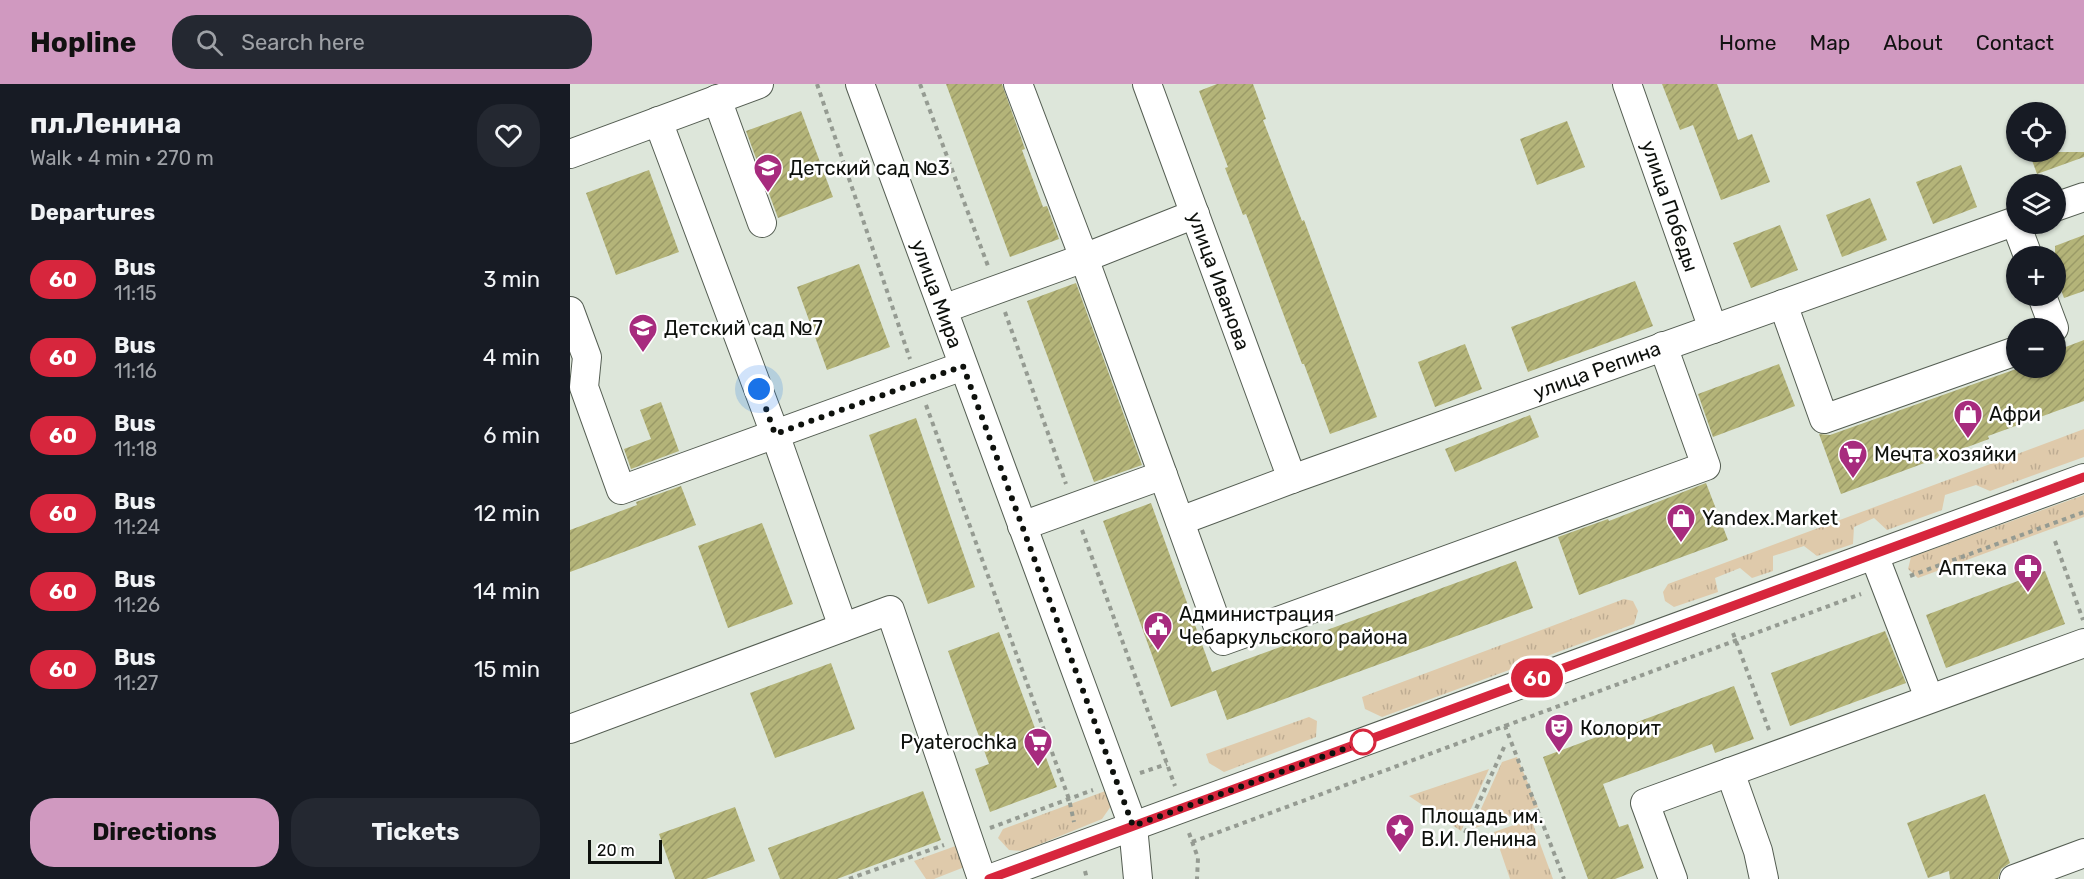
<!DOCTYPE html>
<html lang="en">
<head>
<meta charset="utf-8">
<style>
  :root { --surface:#171b24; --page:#242831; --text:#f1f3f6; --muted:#9ea1a6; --accent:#d099c0 }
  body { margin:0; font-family:Rubik,sans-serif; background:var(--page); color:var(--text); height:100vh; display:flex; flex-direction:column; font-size:22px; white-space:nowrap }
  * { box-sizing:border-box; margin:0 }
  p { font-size:20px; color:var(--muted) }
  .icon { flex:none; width:33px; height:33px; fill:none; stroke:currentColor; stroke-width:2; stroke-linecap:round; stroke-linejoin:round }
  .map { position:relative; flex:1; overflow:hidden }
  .details { display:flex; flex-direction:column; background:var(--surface); width:570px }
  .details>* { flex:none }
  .badge { padding:0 12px; border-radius:20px; font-size:21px; line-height:39px }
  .fabs { position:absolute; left:1436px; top:18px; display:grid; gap:12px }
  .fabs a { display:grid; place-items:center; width:60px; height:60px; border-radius:50%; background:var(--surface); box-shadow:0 2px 4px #0004; font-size:30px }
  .scale { position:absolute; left:18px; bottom:15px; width:74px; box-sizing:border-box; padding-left:6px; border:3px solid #0e110d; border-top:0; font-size:16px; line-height:21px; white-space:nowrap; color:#0e110d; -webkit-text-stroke:4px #fff; paint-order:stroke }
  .you { position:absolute; width:30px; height:30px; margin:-15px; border:4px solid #fff; border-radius:50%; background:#1a73e8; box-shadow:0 0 0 9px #1a73e833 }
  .map>.badge { position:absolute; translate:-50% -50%; box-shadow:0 0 0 3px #fff }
  h2 { padding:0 30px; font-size:22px; line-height:54px }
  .round { display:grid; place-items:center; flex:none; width:63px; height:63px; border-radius:24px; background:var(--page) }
  .overview { display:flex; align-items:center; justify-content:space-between; height:102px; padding:0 30px }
  h1 { font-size:28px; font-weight:700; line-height:45px }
  .button { display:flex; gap:12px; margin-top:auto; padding:12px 30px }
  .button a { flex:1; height:69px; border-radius:24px; background:var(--accent); color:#111; font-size:24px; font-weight:700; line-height:69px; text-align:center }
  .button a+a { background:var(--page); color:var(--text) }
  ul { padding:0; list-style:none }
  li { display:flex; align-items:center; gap:18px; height:78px; padding:0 30px }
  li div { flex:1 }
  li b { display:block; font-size:22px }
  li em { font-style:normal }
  li .badge { min-width:66px; font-weight:700; text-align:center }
  header { display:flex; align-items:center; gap:36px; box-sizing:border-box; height:84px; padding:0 30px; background:var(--accent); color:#111 }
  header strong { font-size:28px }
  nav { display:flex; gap:33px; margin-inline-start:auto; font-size:21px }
  .search { width:420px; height:54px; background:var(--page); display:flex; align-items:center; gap:15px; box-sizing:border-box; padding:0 21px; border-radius:24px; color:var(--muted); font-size:22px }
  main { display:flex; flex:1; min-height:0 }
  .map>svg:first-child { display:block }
</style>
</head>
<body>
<header>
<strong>Hopline</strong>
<div class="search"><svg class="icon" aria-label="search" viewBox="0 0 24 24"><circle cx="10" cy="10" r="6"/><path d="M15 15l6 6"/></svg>Search here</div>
<nav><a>Home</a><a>Map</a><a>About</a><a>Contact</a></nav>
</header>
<main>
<section class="details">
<div class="overview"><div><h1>пл.Ленина</h1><p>Walk · 4 min · 270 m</p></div><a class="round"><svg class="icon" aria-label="heart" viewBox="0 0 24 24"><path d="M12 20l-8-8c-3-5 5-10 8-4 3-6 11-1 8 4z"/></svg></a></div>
<h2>Departures</h2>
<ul>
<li><span class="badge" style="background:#d7263d;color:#fff">60</span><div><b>Bus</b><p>11:15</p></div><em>3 min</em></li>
<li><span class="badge" style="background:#d7263d;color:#fff">60</span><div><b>Bus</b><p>11:16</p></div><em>4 min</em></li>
<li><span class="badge" style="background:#d7263d;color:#fff">60</span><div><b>Bus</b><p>11:18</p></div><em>6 min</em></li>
<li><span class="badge" style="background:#d7263d;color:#fff">60</span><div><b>Bus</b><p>11:24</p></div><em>12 min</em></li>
<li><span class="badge" style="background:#d7263d;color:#fff">60</span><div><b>Bus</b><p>11:26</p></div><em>14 min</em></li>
<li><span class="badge" style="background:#d7263d;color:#fff">60</span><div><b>Bus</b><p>11:27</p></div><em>15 min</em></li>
</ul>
<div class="button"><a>Directions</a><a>Tickets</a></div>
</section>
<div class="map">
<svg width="1514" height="795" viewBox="0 0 1514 795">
  <defs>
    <pattern id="grass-tufts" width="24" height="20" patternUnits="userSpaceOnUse" patternTransform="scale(1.5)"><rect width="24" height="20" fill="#dfcaab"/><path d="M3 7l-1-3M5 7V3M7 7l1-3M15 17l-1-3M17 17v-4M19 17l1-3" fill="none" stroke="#beac92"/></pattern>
    <pattern id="building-hatch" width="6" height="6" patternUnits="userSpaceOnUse" patternTransform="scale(1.5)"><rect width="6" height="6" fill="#b4b479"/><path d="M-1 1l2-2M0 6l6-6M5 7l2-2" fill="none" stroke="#9a9a67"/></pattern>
  </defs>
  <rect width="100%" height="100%" fill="#dde6da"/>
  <g fill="url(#grass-tufts)">
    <path d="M1514,345V373L1420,407L1406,401L1375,411L1372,426L1317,446L1304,434L1284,443L1283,460L1247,472L1234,462L1203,472V487L1182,494L1170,484L1145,494L1148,508L1104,523L1095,517L1093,508L1098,500Z"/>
    <path d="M1514,411V433L1348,494L1338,485L1341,473Z"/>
    <path d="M1054,515L1063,517L1068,527L1064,540L812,633L795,625L792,613Z"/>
    <path d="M739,633L747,637L746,653L654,688L639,679L636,670Z"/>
    <path d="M947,673L968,723L902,745L932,678Z"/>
    <path d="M919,685L891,747L839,712Z"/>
    <path d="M538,706L541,722L532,735L453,767L439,766L428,754L433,745Z"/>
    <path d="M961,735L983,795H940L924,748Z"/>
    <path d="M391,760L397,782L364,795H356L344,777Z"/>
  </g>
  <g fill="url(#building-hatch)">
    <path d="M376,0H432L455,65L452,66L473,123L477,122L489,155L440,173Z"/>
    <path d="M647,0H683L696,35L693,36L732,137L734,136L807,333L760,350L734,280H732L676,130L673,131L655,84L658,83L629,7Z"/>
    <path d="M1092,0H1147L1168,56L1182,50L1200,98L1151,116L1123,41L1110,46Z"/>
    <path d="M231,27L263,113L208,134L176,47Z"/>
    <path d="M997,37L1015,83L967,101L950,55Z"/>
    <path d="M1459,68H1514V73L1467,90Z"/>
    <path d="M1391,81L1407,123L1363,140L1346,98Z"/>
    <path d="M79,86L109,168L46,191L16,109Z"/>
    <path d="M1300,114L1317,156L1272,173L1256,131Z"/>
    <path d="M1210,141L1228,186L1181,204L1163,159Z"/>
    <path d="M1514,151V207L1494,214L1485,189V162Z"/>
    <path d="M289,180L320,263L257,286L227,203Z"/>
    <path d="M1065,197L1083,242L958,288L941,243Z"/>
    <path d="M506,199L572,381L524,398L457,217Z"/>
    <path d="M1514,256V317L1418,352L1419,355L1271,410L1249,350L1260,351L1449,284H1485V267Z"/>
    <path d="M895,260L912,305L865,323L848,278Z"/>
    <path d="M1209,280L1225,322L1143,353L1128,310Z"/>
    <path d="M91,318L109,367L61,385L54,365L81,355L70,326Z"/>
    <path d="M960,331L969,353L885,388L875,365Z"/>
    <path d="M346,334L405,503L358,520L299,351Z"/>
    <path d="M1136,399L1158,456L1009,511L988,453L1038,435L1039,437Z"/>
    <path d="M111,402L126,441L0,488V446L67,421L66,418Z"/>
    <path d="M581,419L642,588L946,477L963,524L657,636L646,606L601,623L533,437Z"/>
    <path d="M192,439L223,520L158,544L128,462Z"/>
    <path d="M1475,487L1495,540L1376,584L1356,531Z"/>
    <path d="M1315,547L1336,599L1220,642L1201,589Z"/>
    <path d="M429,548L487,703L420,728L405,685L419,680L378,567Z"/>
    <path d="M261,579L285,645L205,674L180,609Z"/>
    <path d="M1164,602L1184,655L1145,669L1142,660L1033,700L1049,743L1058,740L1074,784L1045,795H1018L973,673Z"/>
    <path d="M353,707L371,756L267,795H210L198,764Z"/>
    <path d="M1415,710L1440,779L1431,785L1428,795H1380L1379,787L1358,794L1337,739Z"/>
    <path d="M165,723L185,777L136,795H105L89,750Z"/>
  </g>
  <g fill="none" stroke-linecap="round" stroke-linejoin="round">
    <g stroke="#545d52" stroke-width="30">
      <g id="minor">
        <path d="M290,0L563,742L568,795"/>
        <path d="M448,0L514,174L625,130"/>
        <path d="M577,0L722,395"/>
        <path d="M1057,0L1143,245"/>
        <path d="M147,15L192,139"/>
        <path d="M88,37L205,350L273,543"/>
        <path d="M0,70L189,0"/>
        <path d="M1485,123L1514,113"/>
        <path d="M1446,140L1458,172"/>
        <path d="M1472,212L1484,244"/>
        <path d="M1213,220L1254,335L1446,267"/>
        <path d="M373,225L514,174L593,391"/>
        <path d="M0,227L17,273L14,303L51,406L393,282"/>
        <path d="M610,437L722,395L1446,137"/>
        <path d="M452,442L593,391L653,557L1136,382L1093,262"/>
        <path d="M1304,471L1359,614"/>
        <path d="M0,645L320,526L412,795"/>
        <path d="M1160,688L1188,767L1194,795"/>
        <path d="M419,795L1514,394"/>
        <path d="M1103,795L1075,719L1514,559"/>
        <path d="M1444,795L1514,769"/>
      </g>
    </g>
    <g stroke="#959b92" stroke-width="4" stroke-dasharray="4.5 4.5" stroke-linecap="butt">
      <path d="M247,0L340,275"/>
      <path d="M350,0L418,182"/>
      <path d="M435,228L496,400"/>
      <path d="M356,321L499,715L504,738"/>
      <path d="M512,446L605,702"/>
      <path d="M1485,457L1513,536"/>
      <path d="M1340,492L1514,428"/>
      <path d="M1163,549L1199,646"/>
      <path d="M935,642L1291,510"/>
      <path d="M570,689L597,680"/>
      <path d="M420,744L523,706"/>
      <path d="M619,749L628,774L627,795"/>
      <path d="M895,749L935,661"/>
      <path d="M622,758L935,642L994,795"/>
      <path d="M515,787L517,795"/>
      <path d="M279,795L374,761"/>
    </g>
    <use href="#minor" stroke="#fff" stroke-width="28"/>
  </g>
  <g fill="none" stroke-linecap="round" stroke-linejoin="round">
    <g stroke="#fff" stroke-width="14">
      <path id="line" d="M419,795L1514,393"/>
    </g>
    <use href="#line" stroke="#d7263d" stroke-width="9"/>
    <path stroke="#0e110d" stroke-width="6" stroke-dasharray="0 10.8" d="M189,305L205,350L393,282L563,742L793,658"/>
  </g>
  <defs>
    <g id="school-pin" transform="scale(1.5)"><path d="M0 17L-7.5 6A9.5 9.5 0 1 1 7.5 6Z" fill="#a72b7e" stroke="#fff"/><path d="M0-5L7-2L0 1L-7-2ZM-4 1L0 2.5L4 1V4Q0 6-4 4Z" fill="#fff"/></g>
    <g id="shop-pin" transform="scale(1.5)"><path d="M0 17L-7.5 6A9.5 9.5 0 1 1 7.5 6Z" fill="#a72b7e" stroke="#fff"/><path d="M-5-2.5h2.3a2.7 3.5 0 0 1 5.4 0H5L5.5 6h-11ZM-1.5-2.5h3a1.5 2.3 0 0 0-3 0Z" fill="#fff"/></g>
    <g id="supermarket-pin" transform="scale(1.5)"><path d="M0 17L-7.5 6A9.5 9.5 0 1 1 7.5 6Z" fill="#a72b7e" stroke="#fff"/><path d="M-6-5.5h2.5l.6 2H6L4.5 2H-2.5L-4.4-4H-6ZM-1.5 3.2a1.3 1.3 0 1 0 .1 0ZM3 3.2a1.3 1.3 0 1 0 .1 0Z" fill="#fff"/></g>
    <g id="pharmacy-pin" transform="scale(1.5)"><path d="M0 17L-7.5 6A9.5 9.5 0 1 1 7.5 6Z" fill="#a72b7e" stroke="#fff"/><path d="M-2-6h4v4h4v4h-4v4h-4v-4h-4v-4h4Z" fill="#fff"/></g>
    <g id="civic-pin" transform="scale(1.5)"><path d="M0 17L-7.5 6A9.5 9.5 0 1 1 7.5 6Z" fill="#a72b7e" stroke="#fff"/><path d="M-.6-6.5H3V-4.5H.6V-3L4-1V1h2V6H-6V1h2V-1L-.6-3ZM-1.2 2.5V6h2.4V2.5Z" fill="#fff"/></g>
    <g id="theatre-pin" transform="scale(1.5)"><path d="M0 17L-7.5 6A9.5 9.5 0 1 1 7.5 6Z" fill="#a72b7e" stroke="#fff"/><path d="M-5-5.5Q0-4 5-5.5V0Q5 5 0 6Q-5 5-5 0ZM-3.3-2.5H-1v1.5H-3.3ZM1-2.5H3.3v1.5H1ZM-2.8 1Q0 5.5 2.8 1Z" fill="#fff"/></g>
    <g id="sight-pin" transform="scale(1.5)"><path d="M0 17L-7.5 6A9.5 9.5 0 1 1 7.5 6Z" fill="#a72b7e" stroke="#fff"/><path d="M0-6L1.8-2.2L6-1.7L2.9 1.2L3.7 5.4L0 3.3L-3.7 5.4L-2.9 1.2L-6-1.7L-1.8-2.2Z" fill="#fff"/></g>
  </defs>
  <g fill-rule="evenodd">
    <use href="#school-pin" x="198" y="84"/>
    <use href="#school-pin" x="73" y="244"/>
    <use href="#shop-pin" x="1398" y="330"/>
    <use href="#supermarket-pin" x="1283" y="370"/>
    <use href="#shop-pin" x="1111" y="434"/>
    <use href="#pharmacy-pin" x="1458" y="484"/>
    <use href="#civic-pin" x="588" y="542"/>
    <use href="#theatre-pin" x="989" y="644"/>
    <use href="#supermarket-pin" x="468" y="658"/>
    <use href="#sight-pin" x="830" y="744"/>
  </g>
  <circle fill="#fff" stroke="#d7263d" stroke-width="3" cx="793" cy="658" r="12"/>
  <g text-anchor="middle" stroke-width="5" stroke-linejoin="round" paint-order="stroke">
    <g font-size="20" fill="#0e110d" stroke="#fff" text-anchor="start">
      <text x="219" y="91">Детский сад №3</text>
      <text x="94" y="251">Детский сад №7</text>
      <text x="1419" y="337">Афри</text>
      <text x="1304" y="377">Мечта хозяйки</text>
      <text x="1132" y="441">Yandex.Market</text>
      <text x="1437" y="491" text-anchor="end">Аптека</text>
      <text x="609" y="537">Администрация<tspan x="609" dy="23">Чебаркульского района</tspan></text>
      <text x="1010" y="651">Колорит</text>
      <text x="447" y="665" text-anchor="end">Pyaterochka</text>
      <text x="851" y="739">Площадь им.<tspan x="851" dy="23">В.И. Ленина</tspan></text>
    </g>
    <g font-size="20" fill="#0e110d" stroke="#fff">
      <text transform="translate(1100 122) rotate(71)" y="7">улица Победы</text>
      <text transform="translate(649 197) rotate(70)" y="7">улица Иванова</text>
      <text transform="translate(367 210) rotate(70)" y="7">улица Мира</text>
      <text transform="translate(1027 286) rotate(-20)" y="7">улица Репина</text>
    </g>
  </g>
</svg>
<div class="fabs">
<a><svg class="icon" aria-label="locate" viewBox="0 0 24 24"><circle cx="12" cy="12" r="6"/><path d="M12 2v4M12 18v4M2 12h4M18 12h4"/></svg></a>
<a><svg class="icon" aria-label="layers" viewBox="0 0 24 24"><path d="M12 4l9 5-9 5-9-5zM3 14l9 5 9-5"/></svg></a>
<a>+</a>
<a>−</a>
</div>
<div class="scale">20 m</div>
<div class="you" style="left:189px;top:305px"></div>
<b class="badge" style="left:967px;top:594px;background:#d7263d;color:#fff">60</b>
</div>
</main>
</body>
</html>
